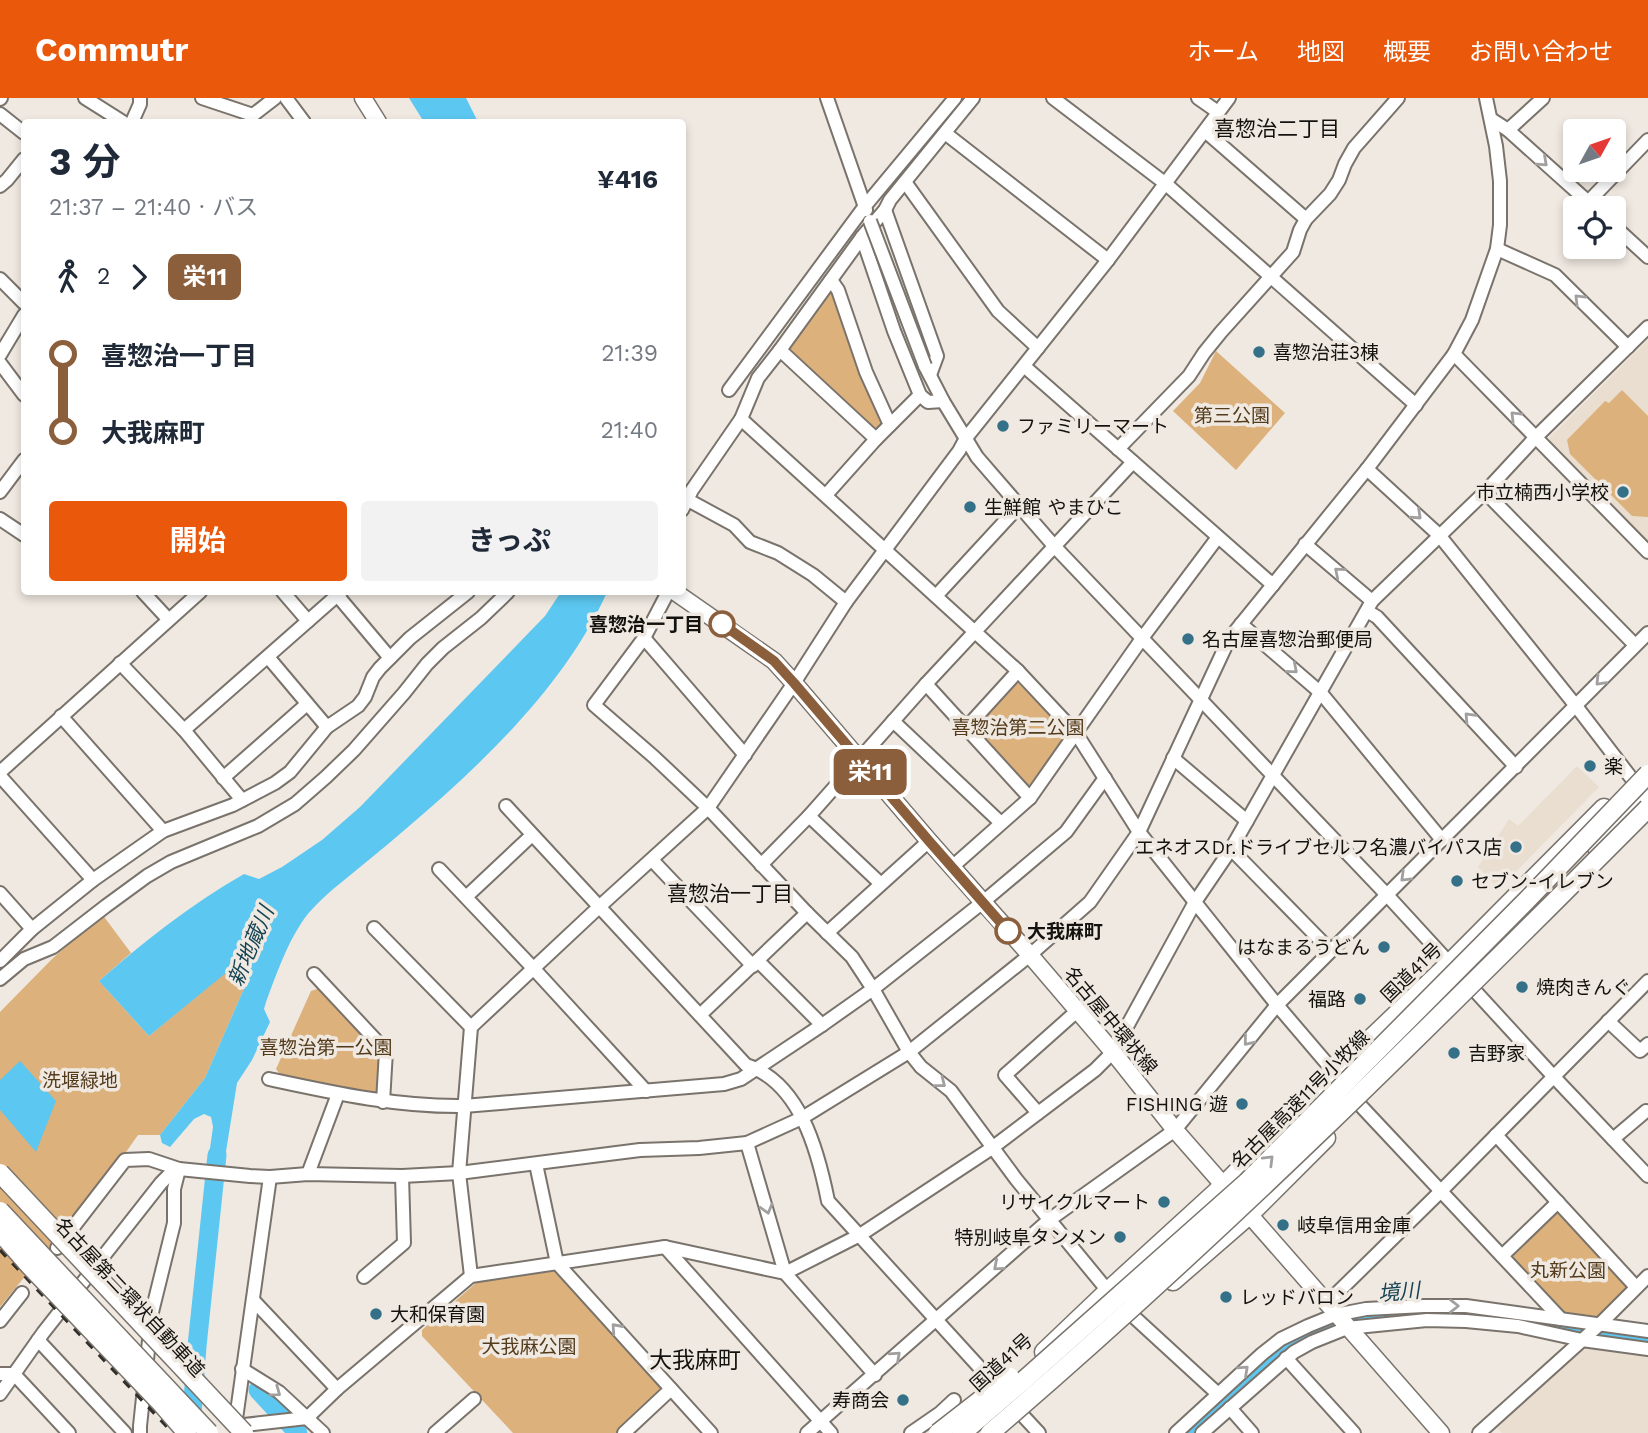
<!DOCTYPE html>
<html lang="ja">
<head>
<meta charset="utf-8">
<style>
  :root { --surface:#fff; --page:#f2f2f3; --text:#1f2937; --muted:#747a83; --accent:#ea580c }
  body { margin:0; font-family:"Work Sans","Noto Sans JP",sans-serif; background:var(--page); color:var(--text); height:100vh; display:flex; flex-direction:column; font-size:26px; white-space:nowrap }
  * { box-sizing:border-box; margin:0 }
  p { font-size:23px; color:var(--muted) }
  .icon { flex:none; width:38px; height:38px; fill:none; stroke:currentColor; stroke-width:2; stroke-linecap:round; stroke-linejoin:round }
  .map { position:relative; flex:1; overflow:hidden }
  .sheet { position:absolute; left:21px; top:21px; width:665px; height:476px; display:flex; flex-direction:column; background:var(--surface); border-radius:7px; box-shadow:0 4px 10px #0003 }
  .sheet>* { flex:none }
  .badge { padding:0 14px; border-radius:10px; font-size:24px; line-height:46px }
  .needle { width:46px; rotate:50deg }
  .fabs { position:absolute; left:1563px; top:21px; display:grid; gap:14px }
  .fabs a { display:grid; place-items:center; width:63px; height:63px; border-radius:7px; background:var(--surface); box-shadow:0 4px 10px #0003; font-size:35px }
  .map>.badge { position:absolute; translate:-50% -50%; box-shadow:0 0 0 4px #fff }
  .legs { display:flex; align-items:center; gap:10px; height:77px; padding:0 28px; font-size:23px }
  .legs p { margin-inline-start:auto }
  .summary { display:flex; align-items:center; justify-content:space-between; height:119px; padding:0 28px }
  h1 { font-size:38px; font-weight:700; line-height:52px }
  .primary-button { display:flex; gap:14px; margin-top:auto; padding:14px 28px }
  .primary-button a { flex:1; height:80px; border-radius:7px; background:var(--accent); color:#fff; font-size:28px; font-weight:700; line-height:80px; text-align:center }
  .primary-button a+a { background:var(--page); color:var(--text) }
  ul { padding:0 28px; list-style:none }
  li { display:flex; align-items:center; gap:24px; height:77px; font-size:26px }
  li i { display:grid; place-items:center; width:10px; height:100%; margin:0 9px; background:currentColor }
  li i::after { content:''; width:18px; height:18px; margin:-9px; border:5px solid; border-radius:50%; background:var(--surface) }
  li p { margin-inline-start:auto }
  li:first-child i { background:linear-gradient(#0000 50%,currentColor 0) }
  li:last-child i { background:linear-gradient(currentColor 50%,#0000 0) }
  header { display:flex; align-items:center; gap:42px; box-sizing:border-box; height:98px; padding:0 35px; background:var(--accent); color:#fff }
  header strong { font-size:33px }
  nav { display:flex; gap:38px; margin-inline-start:auto; font-size:24px }
  .map>svg:first-child { display:block }
</style>
</head>
<body>
<header>
<strong>Commutr</strong>
<nav><a>ホーム</a><a>地図</a><a>概要</a><a>お問い合わせ</a></nav>
</header>
<div class="map">
<svg width="1648" height="1335" viewBox="0 0 1648 1335">
  <rect width="100%" height="100%" fill="#efe9e1"/>
  <g fill="#eaded0">
    <path d="M1648,242V445L1550,343L1549,340Z"/>
    <path d="M1577,668L1599,689L1499,791L1478,769L1509,721L1518,728Z"/>
    <path d="M1582,1246L1648,1256V1335H1502L1494,1327Z"/>
  </g>
  <g fill="#dcb17b">
    <path d="M828,191L835,192L884,324L880,330L874,331L789,255L787,247Z"/>
    <path d="M1216,253L1285,315L1236,372L1173,313L1200,285Z"/>
    <path d="M1622,292L1648,318V419L1632,418L1570,356L1567,342L1605,303L1609,305Z"/>
    <path d="M1015,582H1020L1066,633L1067,639L1033,688L1027,689L975,631V626Z"/>
    <path d="M102,816L131,855L99,883L149,938L227,873C236,872 240,872 245,880L243,893L205,980L160,1037H138L126,1054L0,1209V914L52,861Z"/>
    <path d="M320,890L380,952L379,994L374,996L282,979L276,971L311,893Z"/>
    <path d="M1558,1105L1635,1189L1600,1225L1562,1221L1503,1158Z"/>
    <path d="M555,1173L661,1289V1293L616,1335H513L422,1238V1232L477,1184Z"/>
  </g>
  <g fill="#5cc7f0">
    <path d="M409,0H466L478,24H424Z"/>
    <path d="M561,494H607C555,612 430,712 332,792C321,802 310,812 302,824C286,848 276,877 266,904L264,911L270,924L252,962L237,985L223,1072H207L213,1029L211,1019L204,1016L194,1021L170,1049L162,1045L160,1037L205,980L243,893L245,880C240,872 236,872 227,874L149,938L99,883C146,842 190,807 244,776L259,781L282,769L322,742L360,709L545,518Z"/>
    <path d="M20,963L56,1003L36,1054L0,1012V982Z"/>
  </g>
  <g fill="none" stroke-linecap="round" stroke-linejoin="round">
    <g stroke="#5cc7f0" stroke-width="19">
      <path d="M258,1292L298,1335"/>
      <path d="M191,1330L197,1248L217,1057"/>
      <path d="M1190,1335L1283,1251L1308,1237L1356,1221L1387,1217L1444,1213L1542,1224L1648,1242"/>
    </g>
    <g stroke="#79736c" stroke-width="16">
      <g id="minor">
        <path d="M85,0L123,24"/>
        <path d="M202,0L253,17L275,0"/>
        <path d="M286,0L304,24"/>
        <path d="M827,0L866,112"/>
        <path d="M1053,0L1166,86L1416,307"/>
        <path d="M1198,0L1218,14"/>
        <path d="M0,1L1,0"/>
        <path d="M0,16L24,35"/>
        <path d="M1491,21L1508,32L1595,110"/>
        <path d="M132,24L140,6V0"/>
        <path d="M1508,32L1543,0"/>
        <path d="M1205,33L1306,121"/>
        <path d="M945,35L1108,162"/>
        <path d="M905,84L998,213L1038,250"/>
        <path d="M0,88L7,82L24,61"/>
        <path d="M1588,104L1648,42"/>
        <path d="M885,112L937,258L930,277"/>
        <path d="M1614,128L1648,159"/>
        <path d="M862,139L894,233L920,297L928,304L943,303"/>
        <path d="M1497,151L1555,177L1628,249"/>
        <path d="M0,181L24,205"/>
        <path d="M831,182L838,192L866,274L890,327"/>
        <path d="M780,252L876,341"/>
        <path d="M1454,256L1648,454"/>
        <path d="M0,257L24,217"/>
        <path d="M0,265L24,297"/>
        <path d="M925,268L943,303L977,359L1055,449L1387,797L1554,979L1648,1078"/>
        <path d="M1024,268L1273,487"/>
        <path d="M729,292L865,108L955,0"/>
        <path d="M741,321L1018,573L1076,635L1139,734L1277,907L1335,975"/>
        <path d="M1118,351L1189,278L1204,255L1221,234L1293,154L1300,132L1306,121L1330,96L1339,82L1345,66L1354,50L1398,0"/>
        <path d="M1367,371L1439,437L1576,608L1632,681"/>
        <path d="M0,394L24,362"/>
        <path d="M1485,394L1635,547"/>
        <path d="M826,397L876,341L920,297"/>
        <path d="M688,402L734,427L750,444L778,455L813,477L846,504"/>
        <path d="M682,412L692,392L741,321L758,280L780,252L862,139L885,112L890,102L973,0"/>
        <path d="M0,421L24,437"/>
        <path d="M1305,446L1372,503"/>
        <path d="M143,494L168,521"/>
        <path d="M283,494L308,523"/>
        <path d="M668,494L644,540L594,607L654,659L708,710L807,815L852,859L873,891L909,954L921,969L951,993L1016,1081L1108,1193"/>
        <path d="M337,497L390,560"/>
        <path d="M936,498L1019,408"/>
        <path d="M1367,513L1377,519L1516,669"/>
        <path d="M1241,526L1321,595L1442,742"/>
        <path d="M644,540L745,657"/>
        <path d="M268,559L327,629"/>
        <path d="M120,565L184,632L242,702"/>
        <path d="M926,586L1030,700"/>
        <path d="M61,618L163,733"/>
        <path d="M893,623L1001,725"/>
        <path d="M967,629L1018,573"/>
        <path d="M184,632L341,494"/>
        <path d="M1173,660L1247,723"/>
        <path d="M0,674L200,494"/>
        <path d="M0,678L93,782"/>
        <path d="M223,680L307,606"/>
        <path d="M506,708L746,967C800,984 818,1053 828,1103L1001,1293"/>
        <path d="M809,718L881,786"/>
        <path d="M1231,751L1330,852"/>
        <path d="M652,762L753,868"/>
        <path d="M761,767L809,718L926,586L1133,364"/>
        <path d="M952,769L1030,700L1143,539L1218,439"/>
        <path d="M439,771L534,871L646,993"/>
        <path d="M0,795L32,831"/>
        <path d="M466,799L532,737"/>
        <path d="M374,830L471,929"/>
        <path d="M827,835L929,743"/>
        <path d="M0,863L32,831L93,782L163,733L233,707L275,685L290,674L327,629L358,608L365,599L373,579L380,570L410,540L468,494"/>
        <path d="M758,863L822,927"/>
        <path d="M314,876L386,953L383,1004"/>
        <path d="M0,881L24,861L53,849L106,808L147,778L171,764L258,728L295,706L326,679L354,652L404,595L427,566L443,550L481,520L508,494"/>
        <path d="M700,917L807,815"/>
        <path d="M1608,923L1640,953L1648,946"/>
        <path d="M269,981C334,995 397,1009 464,1008L724,986L741,981L822,927L873,891L983,804L1066,734L1105,680"/>
        <path d="M1359,1006L1561,1221"/>
        <path d="M1038,1015L1005,977L1077,913"/>
        <path d="M1496,1037L1636,1189"/>
        <path d="M1613,1041L1646,1013"/>
        <path d="M747,1045L785,1175L875,1277"/>
        <path d="M536,1066L557,1165L711,1335"/>
        <path d="M308,1076L338,996"/>
        <path d="M665,1149L831,1335"/>
        <path d="M57,1150L125,1062L149,1061L179,1071L250,1078L270,1079L308,1076L402,1078L459,1075L640,1052L699,1050L747,1045L802,1020L909,954L1030,857L1090,804L1139,734L1229,541L1367,371L1454,256L1472,222L1497,151L1500,127V83L1496,48L1486,0"/>
        <path d="M1502,1158L1558,1104"/>
        <path d="M471,1178L459,1075L471,929L599,809L708,710L794,585L846,504L959,353L966,340L1108,162L1229,0"/>
        <path d="M364,1179L404,1145L402,1078"/>
        <path d="M253,1202L337,1291"/>
        <path d="M1326,1206L1441,1093L1648,883"/>
        <path d="M1133,1218L1218,1296"/>
        <path d="M0,1223L22,1195"/>
        <path d="M38,1242L125,1335"/>
        <path d="M1286,1260L1354,1335"/>
        <path d="M242,1271L279,1294L323,1335"/>
        <path d="M0,1276H14L69,1335"/>
        <path d="M0,1296L43,1235L161,1085L169,1077L179,1071"/>
        <path d="M1013,1307L1039,1335"/>
        <path d="M1230,1310L1252,1335"/>
        <path d="M235,1328L307,1320L337,1291L471,1178L665,1149L785,1175L860,1137L992,1050L1095,972L1113,954L1195,804L1231,751L1372,503L1485,394L1536,339L1648,229"/>
        <path d="M235,1328L270,1079"/>
        <path d="M140,1335V1328L152,1214L174,1125V1091L179,1071"/>
        <path d="M435,1335L474,1301"/>
        <path d="M624,1335L671,1291"/>
        <path d="M807,1335L1049,1122L1175,1032L1277,907L1648,535"/>
        <path d="M911,1335L940,1315L954,1302"/>
        <path d="M1176,1335L1262,1256L1281,1241L1308,1228L1335,1217L1366,1211L1424,1208H1466L1648,1233"/>
        <path d="M1202,1335L1294,1254L1312,1244L1347,1230L1427,1222L1466,1223L1518,1228L1582,1242L1648,1251"/>
        <path d="M1479,1335L1600,1226L1648,1178"/>
      </g>
    </g>
    <g stroke="#79736c" stroke-width="19">
      <g id="major">
        <path d="M363,0L378,24"/>
        <path d="M675,494L774,563L794,585L929,743L1030,857L1113,954L1175,1032L1441,1335"/>
      </g>
    </g>
    <g stroke="#79736c" stroke-width="21">
      <g id="highway">
        <path d="M1595,747L1648,691"/>
        <path d="M1173,1183L1249,1117L1326,1040"/>
        <path d="M1044,1254L1108,1193L1223,1088L1335,975L1449,866L1604,710"/>
      </g>
    </g>
    <use href="#minor" stroke="#fff" stroke-width="12"/>
    <use href="#major" stroke="#fff" stroke-width="16"/>
    <use href="#highway" stroke="#fff" stroke-width="18"/>
    <path stroke="#322f2b" stroke-width="3.5" stroke-dasharray="9 9" stroke-linecap="butt" d="M0,1152L173,1335"/>
    <g stroke="#79736c" stroke-width="16" stroke-linecap="butt">
      <path id="minor-bridge" d="M870,123L925,268"/>
    </g>
    <g stroke="#79736c" stroke-width="21" stroke-linecap="butt">
      <g id="highway-bridge">
        <path d="M0,1075L244,1335"/>
        <path d="M0,1113L209,1335"/>
        <path d="M0,1134L30,1168L162,1306L187,1335"/>
        <path d="M938,1335L1010,1279"/>
        <path d="M962,1335L1023,1283L1247,1084L1527,802L1648,676"/>
        <path d="M990,1335C1220,1138 1435,924 1648,710"/>
      </g>
    </g>
    <use href="#minor-bridge" stroke="#fff" stroke-width="12"/>
    <use href="#highway-bridge" stroke="#fff" stroke-width="18"/>
  </g>
  <defs><path id="oneway-chevron" d="M-2-3.5L2.5 0L-2 3.5" fill="none" stroke-width="1.6" stroke-linecap="round" stroke-linejoin="round" transform="scale(1.75)"/></defs>
  <g stroke="#a1a09f">
    <use href="#oneway-chevron" transform="translate(1543 64) rotate(42)"/>
    <use href="#oneway-chevron" transform="translate(1579 201) rotate(-135)"/>
    <use href="#oneway-chevron" transform="translate(1515 318) rotate(-135)"/>
    <use href="#oneway-chevron" transform="translate(1417 417) rotate(43)"/>
    <use href="#oneway-chevron" transform="translate(1339 474) rotate(-140)"/>
    <use href="#oneway-chevron" transform="translate(1293 571) rotate(41)"/>
    <use href="#oneway-chevron" transform="translate(1600 583) rotate(134)"/>
    <use href="#oneway-chevron" transform="translate(1469 619) rotate(-133)"/>
    <use href="#oneway-chevron" transform="translate(1405 779) rotate(136)"/>
    <use href="#oneway-chevron" transform="translate(1248 943) rotate(129)"/>
    <use href="#oneway-chevron" transform="translate(941 985) rotate(38)"/>
    <use href="#oneway-chevron" transform="translate(1269 1062) rotate(-45)"/>
    <use href="#oneway-chevron" transform="translate(767 1111) rotate(74)"/>
    <use href="#oneway-chevron" transform="translate(998 1168) rotate(139)"/>
    <use href="#oneway-chevron" transform="translate(1454 1208)"/>
    <use href="#oneway-chevron" transform="translate(616 1230) rotate(-132)"/>
    <use href="#oneway-chevron" transform="translate(896 1258) rotate(-42)"/>
    <use href="#oneway-chevron" transform="translate(1244 1272) rotate(-42)"/>
    <use href="#oneway-chevron" transform="translate(276 1294) rotate(36)"/>
  </g>
  <g fill="none" stroke-linecap="round" stroke-linejoin="round">
    <g stroke="#fff" stroke-width="16">
      <path id="line-1" d="M722,526L774,563L794,585L929,743L1008,833"/>
    </g>
    <use href="#line-1" stroke="#8b5e3c" stroke-width="10"/>
  </g>
  <g fill="#347087" stroke="#efe9e1" stroke-width="2.5">
    <circle cx="1259" cy="254" r="7"/>
    <circle cx="1003" cy="328" r="7"/>
    <circle cx="1623" cy="394" r="7"/>
    <circle cx="970" cy="409" r="7"/>
    <circle cx="1188" cy="541" r="7"/>
    <circle cx="1590" cy="668" r="7"/>
    <circle cx="1516" cy="749" r="7"/>
    <circle cx="1457" cy="783" r="7"/>
    <circle cx="1384" cy="849" r="7"/>
    <circle cx="1522" cy="889" r="7"/>
    <circle cx="1360" cy="901" r="7"/>
    <circle cx="1454" cy="955" r="7"/>
    <circle cx="1242" cy="1006" r="7"/>
    <circle cx="1164" cy="1104" r="7"/>
    <circle cx="1283" cy="1127" r="7"/>
    <circle cx="1120" cy="1139" r="7"/>
    <circle cx="1226" cy="1199" r="7"/>
    <circle cx="376" cy="1216" r="7"/>
    <circle cx="903" cy="1302" r="7"/>
  </g>
  <g fill="#fff" stroke="#8b5e3c" stroke-width="3.5">
    <circle cx="722" cy="526" r="12"/>
    <circle cx="1008" cy="833" r="12"/>
  </g>
  <g text-anchor="middle" stroke-width="7" stroke-linejoin="round" paint-order="stroke">
    <g font-size="19" fill="#14120f" stroke="#efe9e1" text-anchor="start">
      <text x="1273" y="261">喜惣治荘3棟</text>
      <text x="1017" y="335">ファミリーマート</text>
      <text x="1609" y="401" text-anchor="end">市立楠西小学校</text>
      <text x="984" y="416">生鮮館 やまひこ</text>
      <text x="1202" y="548">名古屋喜惣治郵便局</text>
      <text x="1604" y="675">楽</text>
      <text x="1502" y="756" text-anchor="end">エネオスDr.ドライブセルフ名濃バイパス店</text>
      <text x="1471" y="790">セブン-イレブン</text>
      <text x="1370" y="856" text-anchor="end">はなまるうどん</text>
      <text x="1536" y="896">焼肉きんぐ</text>
      <text x="1346" y="908" text-anchor="end">福路</text>
      <text x="1468" y="962">吉野家</text>
      <text x="1228" y="1013" text-anchor="end">FISHING 遊</text>
      <text x="1150" y="1111" text-anchor="end">リサイクルマート</text>
      <text x="1297" y="1134">岐阜信用金庫</text>
      <text x="1106" y="1146" text-anchor="end">特別岐阜タンメン</text>
      <text x="1240" y="1206">レッドバロン</text>
      <text x="390" y="1223">大和保育園</text>
      <text x="889" y="1309" text-anchor="end">寿商会</text>
    </g>
    <g font-size="19" fill="#533b1b" stroke="#efe9e1">
      <text x="1232" y="324">第三公園</text>
      <text x="1018" y="636">喜惣治第二公園</text>
      <text x="326" y="956">喜惣治第一公園</text>
      <text x="80" y="989">洗堰緑地</text>
      <text x="1568" y="1179">丸新公園</text>
      <text x="529" y="1255">大我麻公園</text>
    </g>
    <g font-size="19" font-weight="bold" fill="#14120f" stroke="#efe9e1" text-anchor="end">
      <text x="703" y="533">喜惣治一丁目</text>
      <text x="1027" y="840" text-anchor="start">大我麻町</text>
    </g>
    <g font-size="19" fill="#14120f" stroke="#efe9e1">
      <text transform="translate(1411 874) rotate(-44)" y="7">国道41号</text>
      <text transform="translate(1111 922) rotate(50)" y="7">名古屋中環状線</text>
      <text transform="translate(1300 1001) rotate(-45)" y="7">名古屋高速11号小牧線</text>
      <text transform="translate(130 1199) rotate(47)" y="7">名古屋第二環状自動車道</text>
      <text transform="translate(1001 1264) rotate(-42)" y="7">国道41号</text>
    </g>
    <g font-size="21" fill="#14120f" stroke="#efe9e1">
      <text x="1277" y="38">喜惣治二丁目</text>
      <text x="730" y="803">喜惣治一丁目</text>
    </g>
    <g font-size="21" font-style="italic" fill="#154354" stroke="#efe9e1">
      <text transform="translate(251 848) rotate(-67)" y="7">新地蔵川</text>
      <text transform="translate(1399 1194) rotate(-5)" y="7">境川</text>
    </g>
    <g font-size="23" fill="#14120f" stroke="#efe9e1">
      <text x="695" y="1270">大我麻町</text>
    </g>
  </g>
</svg>
<div class="fabs">
<a><svg class="needle" viewBox="-14 -14 28 28"><path d="M0-13l5 13h-10z" fill="#e53935"/><path d="M0 13l5-13h-10z" fill="#747a83"/></svg></a>
<a><svg class="icon" aria-label="locate" viewBox="0 0 24 24"><circle cx="12" cy="12" r="6"/><path d="M12 2v4M12 18v4M2 12h4M18 12h4"/></svg></a>
</div>
<b class="badge" style="left:870px;top:674px;background:#8b5e3c;color:#fff">栄11</b>
<section class="sheet">
<div class="summary"><div><h1>3 分</h1><p>21:37 – 21:40 · バス</p></div><b>¥416</b></div>
<div class="legs"><svg class="icon" aria-label="walk" viewBox="0 0 24 24"><circle cx="13" cy="4" r="2"/><path d="M13 8l-2 6 4 7M11 14l-3 7M7 12l3-4h3l4 4"/></svg>2<svg class="icon" aria-label="forward" viewBox="0 0 24 24"><path d="M9 5l7 7-7 7"/></svg><b class="badge" style="background:#8b5e3c;color:#fff">栄11</b></div>
<ul>
<li><i style="color:#8b5e3c"></i><b>喜惣治一丁目</b><p>21:39</p></li>
<li><i style="color:#8b5e3c"></i><b>大我麻町</b><p>21:40</p></li>
</ul>
<div class="primary-button"><a>開始</a><a>きっぷ</a></div>
</section>
</div>
</body>
</html>
